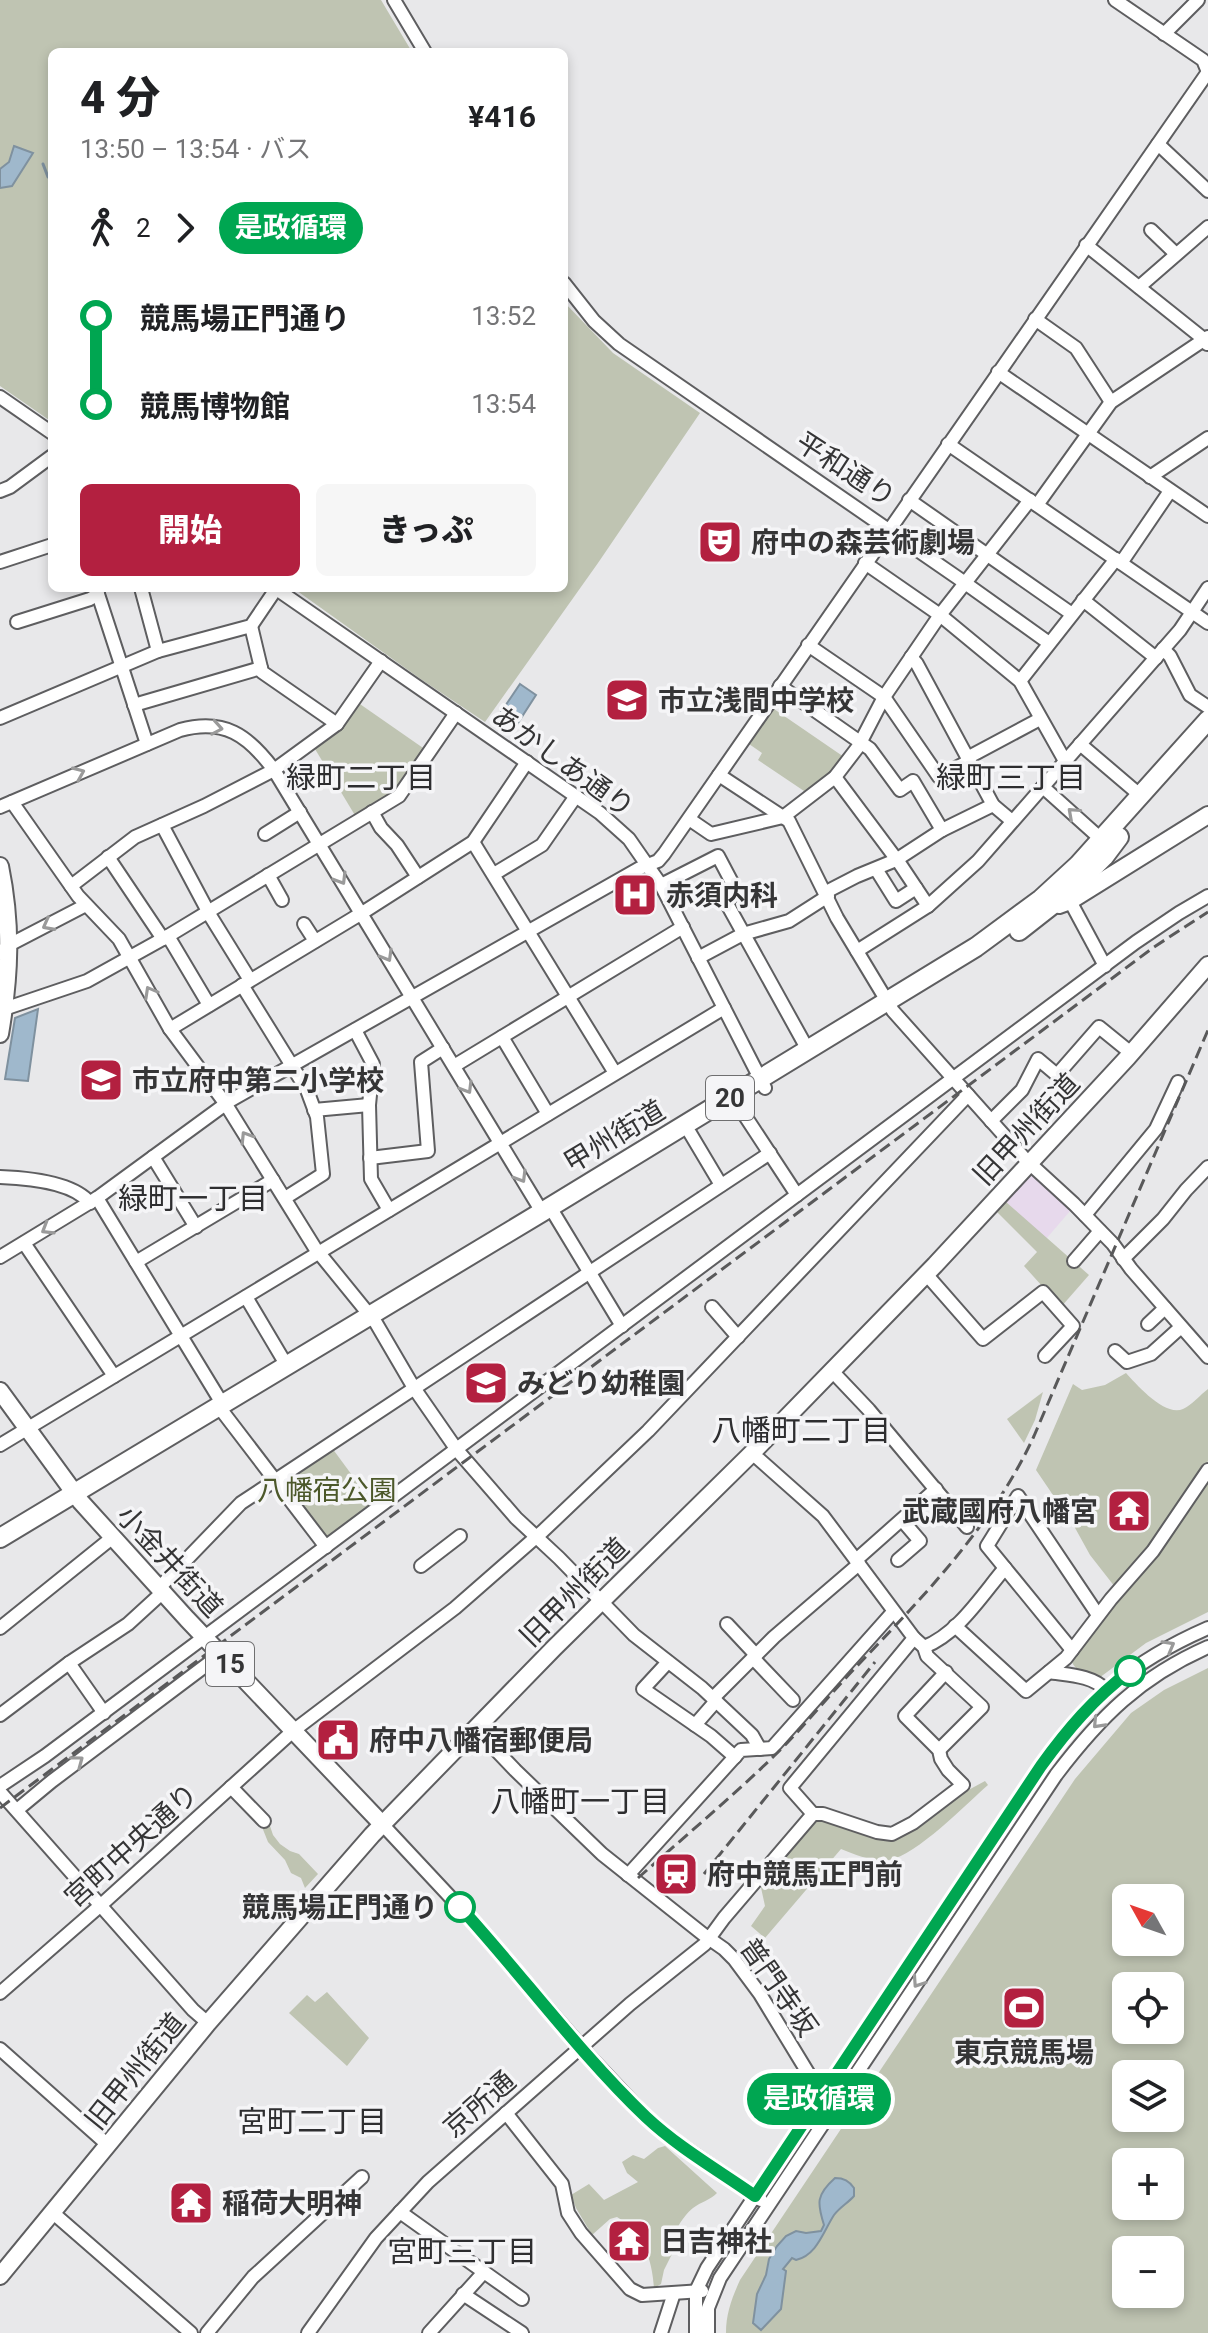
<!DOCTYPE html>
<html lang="ja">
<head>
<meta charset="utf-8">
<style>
  :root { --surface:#fff; --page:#f6f6f6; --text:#202124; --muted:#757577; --accent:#b32040 }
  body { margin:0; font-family:Roboto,"Noto Sans JP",sans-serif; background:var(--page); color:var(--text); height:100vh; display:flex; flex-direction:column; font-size:30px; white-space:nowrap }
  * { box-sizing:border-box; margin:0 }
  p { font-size:26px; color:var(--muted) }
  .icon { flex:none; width:44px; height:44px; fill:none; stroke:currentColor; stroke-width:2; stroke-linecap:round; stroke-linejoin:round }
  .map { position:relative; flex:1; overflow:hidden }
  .sheet { position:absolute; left:48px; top:48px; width:520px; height:544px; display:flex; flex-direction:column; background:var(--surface); border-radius:12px; box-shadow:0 4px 12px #0003 }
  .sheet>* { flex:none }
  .badge { padding:0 16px; border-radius:26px; font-size:28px; line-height:52px }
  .needle { width:52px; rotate:310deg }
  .tools { position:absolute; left:1112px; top:1884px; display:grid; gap:16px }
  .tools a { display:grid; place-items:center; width:72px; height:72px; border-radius:12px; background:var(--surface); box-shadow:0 4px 12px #0003; font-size:40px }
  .map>.badge { position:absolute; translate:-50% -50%; box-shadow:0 0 0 4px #fff }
  .legs { display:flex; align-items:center; gap:12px; height:88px; padding:0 32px; font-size:26px }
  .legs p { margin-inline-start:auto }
  .headline { display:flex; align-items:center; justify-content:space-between; height:136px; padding:0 32px }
  h1 { font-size:44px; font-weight:800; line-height:60px }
  .button { display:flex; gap:16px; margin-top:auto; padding:16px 32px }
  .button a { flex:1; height:92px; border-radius:12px; background:var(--accent); color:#fff; font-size:32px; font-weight:800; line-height:92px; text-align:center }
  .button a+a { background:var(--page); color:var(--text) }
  ul { padding:0 32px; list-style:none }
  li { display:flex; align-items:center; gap:28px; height:88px; font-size:30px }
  li i { display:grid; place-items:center; width:12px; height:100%; margin:0 10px; background:currentColor }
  li i::after { content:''; width:20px; height:20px; margin:-10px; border:6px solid; border-radius:50%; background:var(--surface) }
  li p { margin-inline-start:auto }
  li:first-child i { background:linear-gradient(#0000 50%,currentColor 0) }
  li:last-child i { background:linear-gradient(currentColor 50%,#0000 0) }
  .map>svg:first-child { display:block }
</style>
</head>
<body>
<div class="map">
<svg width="1208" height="2333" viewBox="0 0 1208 2333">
  <rect width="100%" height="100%" fill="#e8e8ea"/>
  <path fill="#e7d9ec" d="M1032,1173L1071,1210L1046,1239L1006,1202Z"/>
  <g fill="#bfc4b2" fill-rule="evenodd">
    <path d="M0,0H381L412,52H52V422L0,386Z"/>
    <path d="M564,302L613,353L700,413L598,563L485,722L422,680L293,588H564Z"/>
    <path d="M357,702L426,750L396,793L356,817L315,749L316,745Z"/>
    <path d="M774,709L844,757L834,772L807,793L758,760L762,753L749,744Z"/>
    <path d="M1006,1202L1089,1275L1061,1307L1024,1266L1037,1252L997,1212Z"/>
    <path d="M1126,1373C1137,1385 1165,1417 1183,1409C1192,1405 1200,1395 1208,1389V1461L1151,1548L1115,1587L1090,1555L1074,1526L1036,1470L1073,1384L1082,1390L1105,1385Z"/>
    <path d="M1043,1392L1035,1420L1024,1443L1007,1419Z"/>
    <path d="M332,1448L374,1505L331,1538L325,1537L284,1484L285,1479Z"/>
    <path d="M1208,1475V1612L1146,1643L1099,1678C1088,1674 1074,1672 1071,1659L1158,1552L1180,1523Z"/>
    <path d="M1208,1668V2333H726C726,2313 732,2298 740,2280L1075,1779L1131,1713L1164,1690ZM1126,1898H1170V1942H1126ZM1126,1986H1170V2030H1126ZM1126,2074H1170V2118H1126ZM1126,2162H1170V2206H1126ZM1126,2250H1170V2294H1126Z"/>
    <path d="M985,1781L988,1785C965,1805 917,1855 889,1860C873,1862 856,1855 841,1849L765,1938L751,1926L765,1906L760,1883L816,1817L882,1837Z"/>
    <path d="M268,1820L273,1835L280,1844L290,1851L299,1854L318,1874L305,1888L301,1878L291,1873L285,1860L268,1842L262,1827Z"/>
    <path d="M327,1992L369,2038L347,2066L289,2013L307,1995L315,2002Z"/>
    <path d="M665,2146L717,2193C710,2200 701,2202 693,2208C682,2217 670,2236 674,2250L664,2270L661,2284L654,2288C652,2258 643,2233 617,2217L610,2219L592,2235L576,2208L571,2195L589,2184L604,2200L638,2182L627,2173L622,2162L633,2155L644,2159L658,2148Z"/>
  </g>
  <g fill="#9fb8cc" stroke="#7f919f" stroke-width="2">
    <path d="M14,146L33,153L12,186L0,188V169L9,162Z"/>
    <path d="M520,684L536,695L514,729L497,718Z"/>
    <path d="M38,1009L28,1081L5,1079L15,1018Z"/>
    <path d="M835,2178C844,2178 849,2181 854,2188V2196C848,2203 840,2207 834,2215C823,2232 817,2255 796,2260L792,2258L783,2269L786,2271L781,2309L761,2330L753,2323L757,2294L766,2275L769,2259L777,2246L786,2236L796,2231L806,2233L821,2231L824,2225C817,2203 816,2195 835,2178Z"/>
  </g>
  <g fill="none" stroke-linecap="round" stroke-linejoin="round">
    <path stroke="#7f919f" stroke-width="3" d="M43,164L48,177L52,178"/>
    <g stroke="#5e5e60" stroke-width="16">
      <g id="minor">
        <path d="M394,0L425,52"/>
        <path d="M1115,0L1203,60L1208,72"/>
        <path d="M1164,34L1198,0"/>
        <path d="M1158,144L1208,191"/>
        <path d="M1151,230L1176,254"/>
        <path d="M1086,245L1205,340L1207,344"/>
        <path d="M564,283L594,321L619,344L958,578L1049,643"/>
        <path d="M1139,287L1208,227"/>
        <path d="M1035,319L1076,348L1111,402"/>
        <path d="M998,372L1208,516"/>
        <path d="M0,397L52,433"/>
        <path d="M948,444L1208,623"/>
        <path d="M1150,477L1208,438"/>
        <path d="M0,491L10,487L52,456"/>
        <path d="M909,500L1072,614"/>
        <path d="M1037,505L1111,402L1208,337"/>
        <path d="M0,562L52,545"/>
        <path d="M865,563L940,615L1020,681L1065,761"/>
        <path d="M1121,563L1170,491"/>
        <path d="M96,588L147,744"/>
        <path d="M141,588L158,651"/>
        <path d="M275,588L600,813L629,839L661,885L765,1088"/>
        <path d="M1083,600L1156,658"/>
        <path d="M17,622L90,599L98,594"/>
        <path d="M251,626L262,672L337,724"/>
        <path d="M808,645L884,697L939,777L969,761"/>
        <path d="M1163,649L1170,656L1190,695L1208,707"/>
        <path d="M911,657L917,664L993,805L1012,821"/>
        <path d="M1020,681L1116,559"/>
        <path d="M780,686L870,749L900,790L913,781L942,830"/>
        <path d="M134,705L261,668"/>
        <path d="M0,718L158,651L251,626L276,589"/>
        <path d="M1080,744L1141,796"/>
        <path d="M967,758L1040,719"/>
        <path d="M719,775L789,821L837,918L893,1011L1026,1160L1074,1204L1113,1244L1131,1269L1208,1357"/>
        <path d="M835,777L900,864L928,906"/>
        <path d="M1043,787L1102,840"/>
        <path d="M12,802L78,896L119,939L170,1029L225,1103L315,1248L376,1323L414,1388L457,1450L516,1518L559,1558L634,1635L702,1688L752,1735L760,1749"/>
        <path d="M0,807L180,730C224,718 248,735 274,770L542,1212"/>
        <path d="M372,812L381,828L397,845L418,877"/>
        <path d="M689,819L711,834L783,817L835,777L858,747L884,697L940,615L1030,500"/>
        <path d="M162,825L211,917L250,980"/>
        <path d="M265,834L300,812"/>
        <path d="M473,842L615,1073"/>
        <path d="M108,857L163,939"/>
        <path d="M876,869L896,901L916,888"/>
        <path d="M494,874L542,845L576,796"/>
        <path d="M268,875L282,900"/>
        <path d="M661,885L718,856L737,892L726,902L808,1050"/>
        <path d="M71,886L135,837L204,806L274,770L337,724L381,661"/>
        <path d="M826,892L857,876L896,860L942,830L993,805"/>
        <path d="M1070,901L1105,966"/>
        <path d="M304,924L315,941"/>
        <path d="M168,936L209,1005"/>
        <path d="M857,951L928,906L978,861L1180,630L1208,588"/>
        <path d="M0,953L9,945L86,905"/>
        <path d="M698,958L743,934L789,921L828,896"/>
        <path d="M242,985L307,1090L317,1117L323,1174L285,1198"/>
        <path d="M4,1009L87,981L168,936L399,796L456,713"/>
        <path d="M170,1029L362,913L473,842L527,762"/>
        <path d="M355,1030L373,1064L369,1105L371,1179L389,1210"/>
        <path d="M502,1037L548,1114"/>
        <path d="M454,1066L683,927"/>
        <path d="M732,1096L797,1195"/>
        <path d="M314,1110L369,1105"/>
        <path d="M991,1121L1022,1090L1038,1059L1057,1075L1099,1027L1131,1053"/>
        <path d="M690,1133L721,1185"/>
        <path d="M153,1157L196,1227"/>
        <path d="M370,1158L428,1151L421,1062L443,1048"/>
        <path d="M0,1177C26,1178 73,1182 90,1203"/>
        <path d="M97,1198L223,1405"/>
        <path d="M550,1207L622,1326"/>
        <path d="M1085,1215L1156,1129L1178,1082"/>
        <path d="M24,1243L114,1376"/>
        <path d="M0,1257L97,1198L231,1100L640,868L658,861L664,854L1208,72"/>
        <path d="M1123,1259L1163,1219L1186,1190L1208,1167"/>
        <path d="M1074,1261L1100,1231"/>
        <path d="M136,1262L273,1180"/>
        <path d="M926,1274L983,1339L1043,1292L1073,1326L1045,1356"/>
        <path d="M246,1297L287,1366"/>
        <path d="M712,1307L738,1337"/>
        <path d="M1148,1324L1165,1308"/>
        <path d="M1115,1351L1127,1362L1151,1354L1181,1327"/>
        <path d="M832,1371L869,1410L967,1527"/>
        <path d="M219,1407L326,1547"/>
        <path d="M0,1445L724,1008"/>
        <path d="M856,1560L936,1489"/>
        <path d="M898,1560L920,1541L902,1520"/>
        <path d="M421,1566L460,1536"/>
        <path d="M159,1588L241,1503L770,1153"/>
        <path d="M727,1624L756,1655"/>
        <path d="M955,1626L1026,1691L1066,1658L1111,1599L1153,1551L1208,1470"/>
        <path d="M0,1628L113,1537"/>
        <path d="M914,1638L924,1647L927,1656L982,1707L939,1750"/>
        <path d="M924,1647C958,1634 982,1595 1005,1568"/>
        <path d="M1072,1650L987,1546L1018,1496L1098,1615"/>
        <path d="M753,1658L793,1700"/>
        <path d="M668,1662L643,1689L711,1736L735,1757"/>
        <path d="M69,1663L128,1624L163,1592"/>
        <path d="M1049,1672C1068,1675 1092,1675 1106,1690"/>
        <path d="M713,1698L774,1637L859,1564"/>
        <path d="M0,1715L69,1663L104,1713"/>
        <path d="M695,1725L716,1701"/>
        <path d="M476,1729L515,1770L602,1854L704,1935L724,1949L734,1959L760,1994L816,2086L828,2095"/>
        <path d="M0,1786L45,1756L1136,942L1179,913L1208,896"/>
        <path d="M231,1787L264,1821"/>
        <path d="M0,1792L193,2010L208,2023"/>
        <path d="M17,1810L52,1781L221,1654"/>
        <path d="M813,1814H823L877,1832L892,1834L913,1823L963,1785L948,1770L941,1759L939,1750L905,1716L946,1672"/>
        <path d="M382,1824L467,1915L589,2056L646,2117L671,2138L761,2200"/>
        <path d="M628,1875L741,1750L772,1748L893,1612"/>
        <path d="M0,1993L101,1905L293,1731L455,1608L543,1531L648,1431L968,1095"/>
        <path d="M0,2049L108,2145"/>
        <path d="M506,2113L562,2184L568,2213L581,2233L630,2289L642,2295L702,2291"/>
        <path d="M52,2212L191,2333"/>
        <path d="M400,2212L484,2272L429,2333"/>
        <path d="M484,2272L522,2299"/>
        <path d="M463,2294L522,2333"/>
        <path d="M207,2333L253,2277L362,2177"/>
        <path d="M308,2333L376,2238L428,2182L630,2004L705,1944L724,1918L813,1814L790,1788L914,1638L823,1516L752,1453"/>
        <path d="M661,2333L674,2293"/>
        <path d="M696,2333V2291L707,2268L1041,1766C1091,1698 1130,1662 1208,1628"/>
        <path d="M708,2333V2308L720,2278L1056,1775C1100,1717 1140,1677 1208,1647"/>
      </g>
    </g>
    <g stroke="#5e5e60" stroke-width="20">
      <g id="major">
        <path d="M0,866C12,925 10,975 0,1034"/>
        <path d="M1059,905L1070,901L1208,815"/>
        <path d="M0,1391L81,1502L187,1619L382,1824"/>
        <path d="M0,2276L208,2023L372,1835L554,1648L752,1453L935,1265L1128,1057L1208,965"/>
      </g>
    </g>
    <g stroke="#5e5e60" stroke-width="22">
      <g id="highway">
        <path d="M1019,931L1070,891L1104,857L1119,837"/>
        <path d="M0,1538L542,1212L976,947L1041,899L1078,865L1208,720"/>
      </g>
    </g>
    <use href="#minor" stroke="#fff" stroke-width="12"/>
    <use href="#major" stroke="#fff" stroke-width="16"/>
    <use href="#highway" stroke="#fff" stroke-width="18"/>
    <g stroke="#59595a" stroke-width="3" stroke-dasharray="12 6" stroke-linecap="butt">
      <path d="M0,1808L1154,947L1208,912"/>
      <path d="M704,1874L875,1662"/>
      <path d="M638,1878C684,1837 731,1798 774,1756C804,1727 829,1695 857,1666C924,1596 993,1525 1034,1436L1208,1030"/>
    </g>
  </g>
  <defs><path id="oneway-chevron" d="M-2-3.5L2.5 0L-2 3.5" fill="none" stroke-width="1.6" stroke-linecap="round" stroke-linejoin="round" transform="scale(2)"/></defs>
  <g stroke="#9a9a9a">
    <use href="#oneway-chevron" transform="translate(217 728) rotate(10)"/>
    <use href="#oneway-chevron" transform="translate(79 773) rotate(-23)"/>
    <use href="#oneway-chevron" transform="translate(1073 813) rotate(-138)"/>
    <use href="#oneway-chevron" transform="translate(341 879) rotate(59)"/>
    <use href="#oneway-chevron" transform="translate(48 925) rotate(152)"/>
    <use href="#oneway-chevron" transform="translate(387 956) rotate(60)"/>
    <use href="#oneway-chevron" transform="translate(150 992) rotate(-119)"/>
    <use href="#oneway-chevron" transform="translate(467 1088) rotate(59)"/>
    <use href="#oneway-chevron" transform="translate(246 1137) rotate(-122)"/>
    <use href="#oneway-chevron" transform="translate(521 1177) rotate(59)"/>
    <use href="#oneway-chevron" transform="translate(47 1229) rotate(149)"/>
    <use href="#oneway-chevron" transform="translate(1169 1646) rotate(-29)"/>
    <use href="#oneway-chevron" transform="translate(1098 1723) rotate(133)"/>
    <use href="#oneway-chevron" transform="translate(78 1761) rotate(-37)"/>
    <use href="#oneway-chevron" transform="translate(918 1982) rotate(124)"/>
  </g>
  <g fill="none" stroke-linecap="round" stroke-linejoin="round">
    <g stroke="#fff" stroke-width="18">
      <path id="line-1" d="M460,1907C522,1975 580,2054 646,2117C679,2148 718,2170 755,2196L1041,1766C1067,1730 1094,1698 1130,1671"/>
    </g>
    <use href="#line-1" stroke="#00a651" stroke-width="12"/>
  </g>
  <defs>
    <g id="theatre-square" transform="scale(2.3)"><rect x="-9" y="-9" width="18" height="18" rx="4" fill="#b32040" stroke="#f5f5f7"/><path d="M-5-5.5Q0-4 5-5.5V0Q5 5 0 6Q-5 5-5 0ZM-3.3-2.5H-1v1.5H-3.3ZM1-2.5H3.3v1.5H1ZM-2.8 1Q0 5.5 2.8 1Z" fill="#fff"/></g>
    <g id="school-square" transform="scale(2.3)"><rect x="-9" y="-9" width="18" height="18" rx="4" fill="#b32040" stroke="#f5f5f7"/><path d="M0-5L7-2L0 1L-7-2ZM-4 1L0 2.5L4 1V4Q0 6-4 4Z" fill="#fff"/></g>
    <g id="hospital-square" transform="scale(2.3)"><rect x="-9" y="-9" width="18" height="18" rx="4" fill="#b32040" stroke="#f5f5f7"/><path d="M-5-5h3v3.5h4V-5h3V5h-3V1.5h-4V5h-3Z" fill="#fff"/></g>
    <g id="temple-square" transform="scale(2.3)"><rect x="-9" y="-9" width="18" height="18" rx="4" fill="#b32040" stroke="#f5f5f7"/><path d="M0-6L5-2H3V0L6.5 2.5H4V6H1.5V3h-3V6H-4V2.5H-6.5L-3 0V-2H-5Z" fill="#fff"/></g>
    <g id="civic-square" transform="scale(2.3)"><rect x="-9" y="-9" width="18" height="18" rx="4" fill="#b32040" stroke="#f5f5f7"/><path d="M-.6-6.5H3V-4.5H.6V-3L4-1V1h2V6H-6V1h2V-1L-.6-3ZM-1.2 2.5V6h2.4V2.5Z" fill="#fff"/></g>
    <g id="station-square" transform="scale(2.3)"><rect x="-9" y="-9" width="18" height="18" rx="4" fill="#b32040" stroke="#f5f5f7"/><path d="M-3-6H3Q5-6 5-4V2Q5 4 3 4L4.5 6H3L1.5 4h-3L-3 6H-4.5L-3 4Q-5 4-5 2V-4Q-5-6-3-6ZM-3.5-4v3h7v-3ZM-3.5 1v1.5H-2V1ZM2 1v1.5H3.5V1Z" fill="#fff"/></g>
    <g id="stadium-square" transform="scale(2.3)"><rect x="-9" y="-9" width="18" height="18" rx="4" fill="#b32040" stroke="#f5f5f7"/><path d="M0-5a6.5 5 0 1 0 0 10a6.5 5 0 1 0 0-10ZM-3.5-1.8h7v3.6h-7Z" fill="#fff"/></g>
  </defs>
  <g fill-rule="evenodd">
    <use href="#theatre-square" x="720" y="542"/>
    <use href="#school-square" x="627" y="700"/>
    <use href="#hospital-square" x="635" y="895"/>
    <use href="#school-square" x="101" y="1080"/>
    <use href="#school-square" x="486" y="1383"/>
    <use href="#temple-square" x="1129" y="1511"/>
    <use href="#civic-square" x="338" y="1740"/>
    <use href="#station-square" x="676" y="1874"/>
    <use href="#stadium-square" x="1024" y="2008"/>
    <use href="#temple-square" x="191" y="2203"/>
    <use href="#temple-square" x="629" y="2241"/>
  </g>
  <g fill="#fff" stroke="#00a651" stroke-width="4">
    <circle cx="1130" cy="1671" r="14"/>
    <circle cx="460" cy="1907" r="14"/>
  </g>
  <g text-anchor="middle" stroke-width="7" stroke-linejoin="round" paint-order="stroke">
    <g fill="#f5f5f7" stroke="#6f6f70" stroke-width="2">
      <rect x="706" y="1076" width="48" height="44" rx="6"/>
      <rect x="206" y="1642" width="48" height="44" rx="6"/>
    </g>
    <g font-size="26" font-weight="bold" fill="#353536">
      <text x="730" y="1107">20</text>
      <text x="230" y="1673">15</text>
    </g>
    <g font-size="28" fill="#353536" stroke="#f5f5f7">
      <text transform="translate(846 469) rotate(33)" y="10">平和通り</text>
      <text transform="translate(563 761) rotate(36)" y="10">あかしあ通り</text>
      <text transform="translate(1026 1129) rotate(-47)" y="10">旧甲州街道</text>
      <text transform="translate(614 1136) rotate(-31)" y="10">甲州街道</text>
      <text transform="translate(170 1561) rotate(47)" y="10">小金井街道</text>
      <text transform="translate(574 1592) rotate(-45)" y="10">旧甲州街道</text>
      <text transform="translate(131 1845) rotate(-42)" y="10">宮町中央通り</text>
      <text transform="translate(779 1987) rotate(55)" y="10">普門寺坂</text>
      <text transform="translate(135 2071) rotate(-51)" y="10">旧甲州街道</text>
      <text transform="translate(479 2104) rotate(-41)" y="10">京所通</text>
    </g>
    <g font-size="28" font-weight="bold" fill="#353536" stroke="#f5f5f7" text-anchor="start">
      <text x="751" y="552">府中の森芸術劇場</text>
      <text x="658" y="710">市立浅間中学校</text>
      <text x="666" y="905">赤須内科</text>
      <text x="132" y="1090">市立府中第二小学校</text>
      <text x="517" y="1393">みどり幼稚園</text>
      <text x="1098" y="1521" text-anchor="end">武蔵國府八幡宮</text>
      <text x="369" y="1750">府中八幡宿郵便局</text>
      <text x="707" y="1884">府中競馬正門前</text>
      <text x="1024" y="2062" text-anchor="middle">東京競馬場</text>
      <text x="222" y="2213">稲荷大明神</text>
      <text x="660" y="2251">日吉神社</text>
    </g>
    <g font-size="28" fill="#4c582a" stroke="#f5f5f7">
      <text x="327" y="1500">八幡宿公園</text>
    </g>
    <g font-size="28" font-weight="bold" fill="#353536" stroke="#f5f5f7" text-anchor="end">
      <text x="438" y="1917">競馬場正門通り</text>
    </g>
    <g font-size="30" fill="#2e2e30" stroke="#f5f5f7">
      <text x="361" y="788">緑町二丁目</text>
      <text x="1011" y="788">緑町三丁目</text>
      <text x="193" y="1209">緑町一丁目</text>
      <text x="801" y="1441">八幡町二丁目</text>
      <text x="580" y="1812">八幡町一丁目</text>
      <text x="312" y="2132">宮町二丁目</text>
      <text x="462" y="2262">宮町三丁目</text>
    </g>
  </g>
</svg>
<div class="tools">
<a><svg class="needle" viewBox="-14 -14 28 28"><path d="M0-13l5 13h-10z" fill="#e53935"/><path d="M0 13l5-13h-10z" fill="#757577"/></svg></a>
<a><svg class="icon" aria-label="locate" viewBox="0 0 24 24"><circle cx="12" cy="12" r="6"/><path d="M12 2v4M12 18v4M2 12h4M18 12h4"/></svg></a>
<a><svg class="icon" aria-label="layers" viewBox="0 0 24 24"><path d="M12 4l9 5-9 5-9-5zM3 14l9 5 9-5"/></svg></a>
<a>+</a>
<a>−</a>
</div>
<b class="badge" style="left:819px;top:2099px;background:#00a651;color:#fff">是政循環</b>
<section class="sheet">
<div class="headline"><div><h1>4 分</h1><p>13:50 – 13:54 · バス</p></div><b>¥416</b></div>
<div class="legs"><svg class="icon" aria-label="walk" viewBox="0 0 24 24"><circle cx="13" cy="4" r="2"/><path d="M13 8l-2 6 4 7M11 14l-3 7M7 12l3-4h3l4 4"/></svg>2<svg class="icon" aria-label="forward" viewBox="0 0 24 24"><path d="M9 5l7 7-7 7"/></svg><b class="badge" style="background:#00a651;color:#fff">是政循環</b></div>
<ul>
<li><i style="color:#00a651"></i><b>競馬場正門通り</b><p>13:52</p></li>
<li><i style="color:#00a651"></i><b>競馬博物館</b><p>13:54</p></li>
</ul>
<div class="button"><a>開始</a><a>きっぷ</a></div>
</section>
</div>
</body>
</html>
